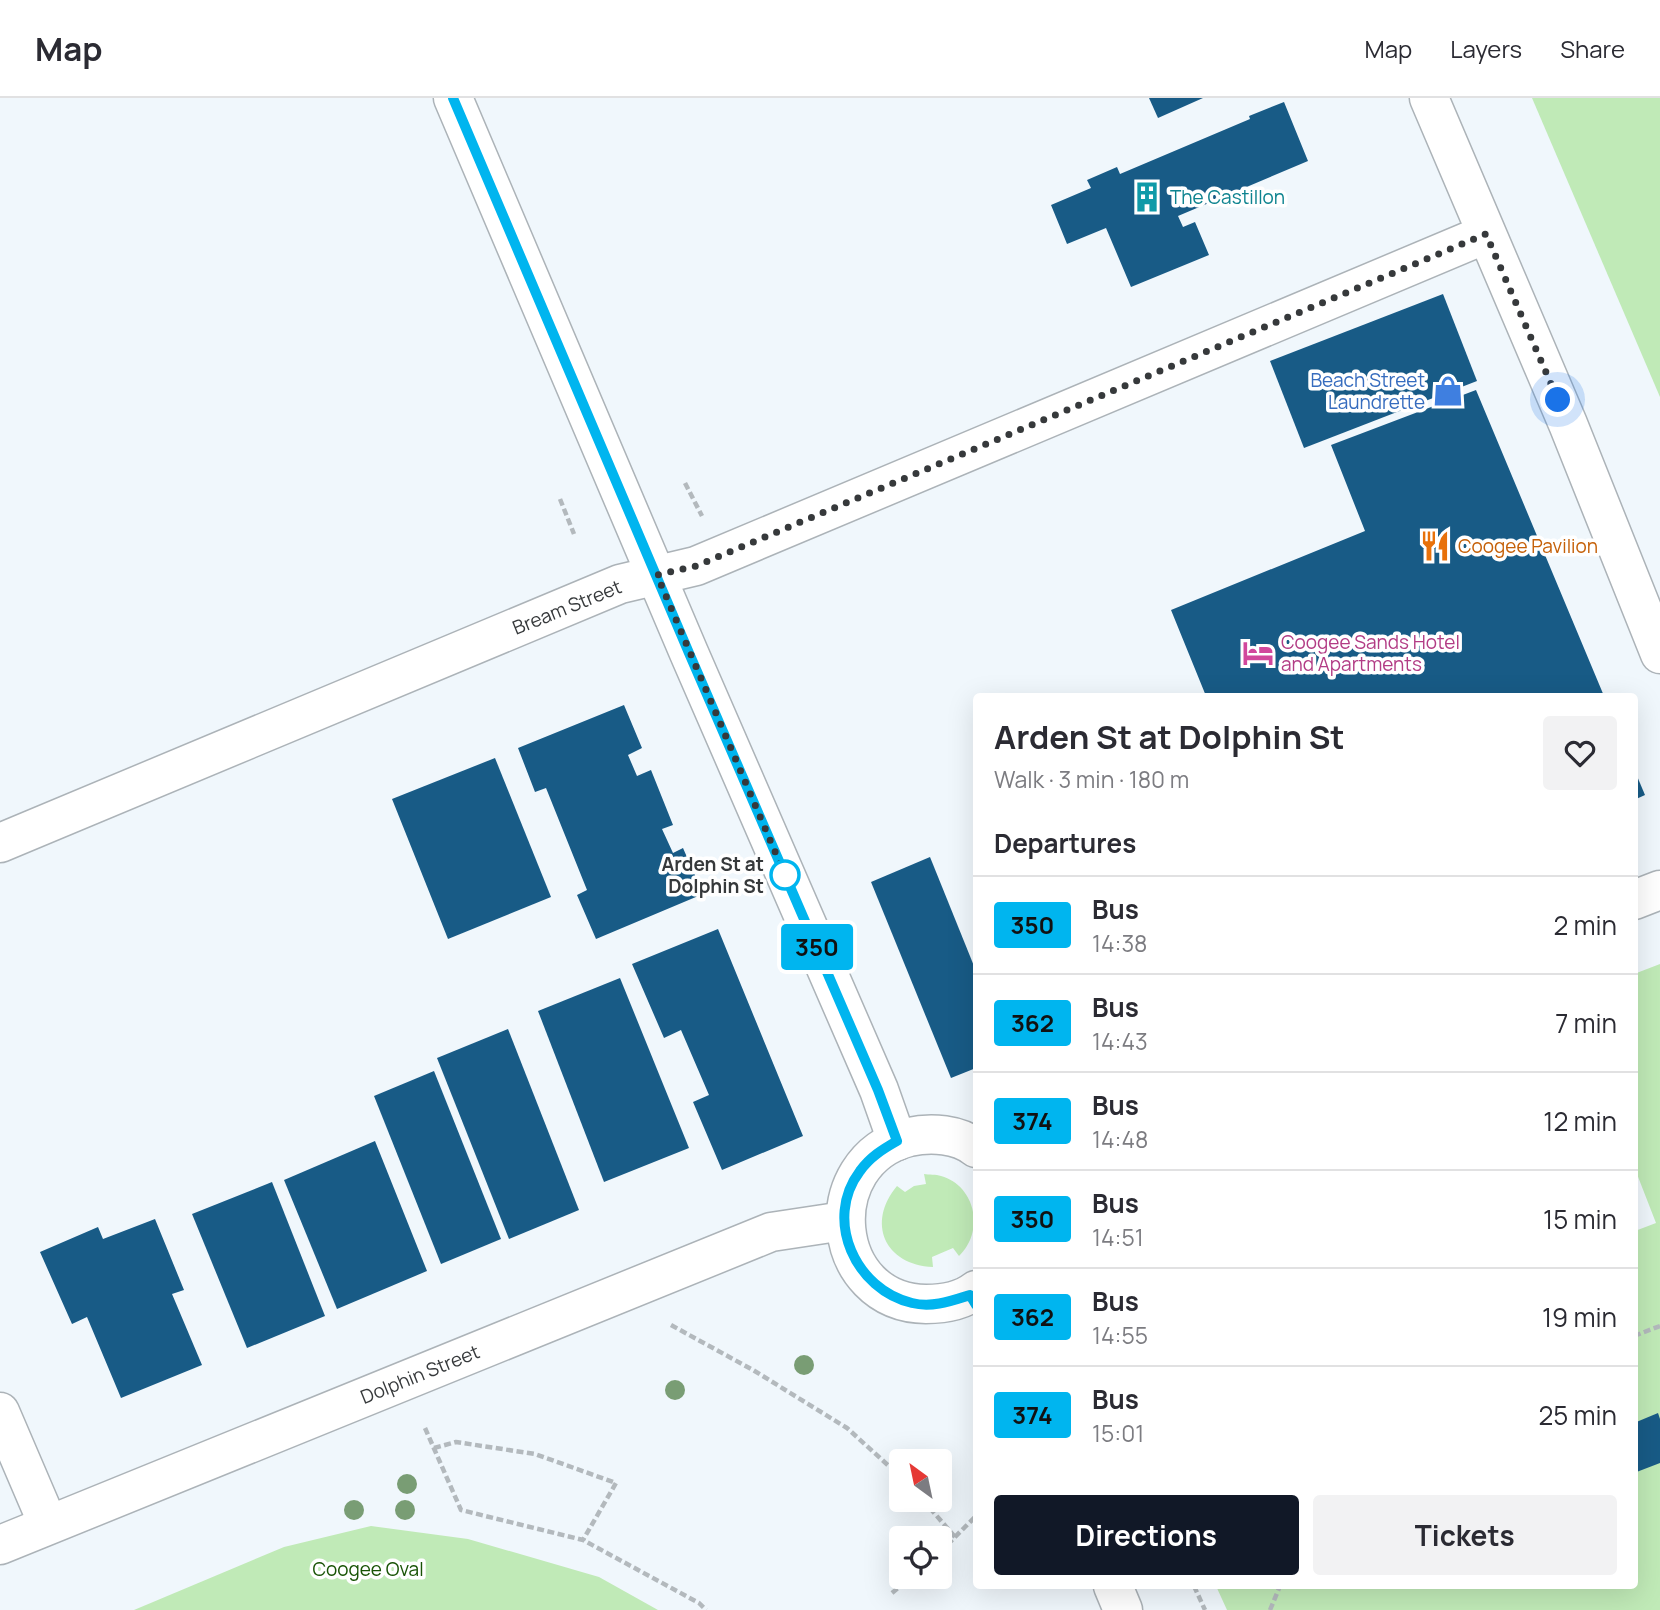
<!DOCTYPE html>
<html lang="en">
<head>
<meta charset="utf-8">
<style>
  :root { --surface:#fff; --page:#f2f2f3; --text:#2b2b33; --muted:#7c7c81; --line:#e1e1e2; --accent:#111827 }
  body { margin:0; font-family:Manrope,sans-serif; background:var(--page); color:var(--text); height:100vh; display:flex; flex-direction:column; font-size:26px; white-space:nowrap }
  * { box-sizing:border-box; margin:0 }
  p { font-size:23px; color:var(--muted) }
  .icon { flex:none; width:38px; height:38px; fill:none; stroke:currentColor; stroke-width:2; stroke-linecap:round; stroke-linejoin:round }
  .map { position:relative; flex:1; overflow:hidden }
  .panel { position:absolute; left:973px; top:595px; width:665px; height:896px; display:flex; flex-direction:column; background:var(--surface); border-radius:7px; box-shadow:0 7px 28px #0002 }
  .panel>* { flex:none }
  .badge { padding:0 14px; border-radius:5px; font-size:24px; line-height:46px }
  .needle { width:46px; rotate:327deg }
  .buttons { position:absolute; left:889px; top:1351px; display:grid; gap:14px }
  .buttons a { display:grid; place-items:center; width:63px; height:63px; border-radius:7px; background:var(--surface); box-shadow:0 7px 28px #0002; font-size:35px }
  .you { position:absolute; width:35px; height:35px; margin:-18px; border:5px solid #fff; border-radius:50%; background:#1a73e8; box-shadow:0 0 0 10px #1a73e833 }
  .map>.badge { position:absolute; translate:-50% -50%; box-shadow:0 0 0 4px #fff }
  h2 { padding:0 21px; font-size:26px; line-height:63px }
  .round { display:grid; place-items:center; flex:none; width:74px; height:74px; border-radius:7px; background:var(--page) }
  .headline { display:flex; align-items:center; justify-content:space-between; height:119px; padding:0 21px }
  h1 { font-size:33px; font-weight:700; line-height:52px }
  .button { display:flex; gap:14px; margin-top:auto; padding:14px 21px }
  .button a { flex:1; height:80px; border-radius:7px; background:var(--accent); color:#fff; font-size:28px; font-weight:700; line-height:80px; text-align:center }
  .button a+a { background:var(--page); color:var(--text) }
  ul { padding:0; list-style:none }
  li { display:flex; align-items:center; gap:21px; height:98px; padding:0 21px; border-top:2px solid var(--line) }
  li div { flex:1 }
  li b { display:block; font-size:26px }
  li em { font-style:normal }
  li .badge { min-width:77px; font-weight:700; text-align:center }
  header { display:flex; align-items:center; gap:42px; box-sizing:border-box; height:98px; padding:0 35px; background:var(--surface); border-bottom:2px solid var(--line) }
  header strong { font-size:33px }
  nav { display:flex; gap:38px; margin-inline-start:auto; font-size:24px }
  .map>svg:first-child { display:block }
</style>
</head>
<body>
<header>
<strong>Map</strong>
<nav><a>Map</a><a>Layers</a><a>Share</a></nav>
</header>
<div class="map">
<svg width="1660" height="1512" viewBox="0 0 1660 1512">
  <rect width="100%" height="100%" fill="#f0f7fc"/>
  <g fill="#c0eab7">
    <path d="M1532,0H1660V299Z"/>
    <path d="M1660,866V1512H1227L1216,1488H1634L1635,1133L1656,1125L1635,1071L1634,876Z"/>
    <path d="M924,1076C929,1077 936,1076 941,1078C976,1088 985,1134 959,1158L953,1150L932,1159L933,1169C885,1167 866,1125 897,1088L905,1094L914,1088L926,1086Z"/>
    <path d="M371,1428L468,1441L599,1479L658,1512H134L284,1449Z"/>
  </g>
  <g fill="#185b86">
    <path d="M1149,0H1203L1158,20Z"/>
    <path d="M1284,4L1308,63L1178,118L1183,129L1195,124L1209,157L1131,189L1106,130L1067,146L1051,107L1091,90L1087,82L1117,69L1120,76L1250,21L1249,18Z"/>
    <path d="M1443,196L1477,283L1304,350L1270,263Z"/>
    <path d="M1476,292L1604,598H1206L1171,512L1365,433L1331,347Z"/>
    <path d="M624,607L642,650L628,657L637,678L651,672L673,727L662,731L673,755L683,750L703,796L596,841L577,797L587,792L546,690L535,694L518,650Z"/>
    <path d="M495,660L551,799L448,841L392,701Z"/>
    <path d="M1634,671L1645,697L1634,702Z"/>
    <path d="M930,759L976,873V970L951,980L871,784Z"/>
    <path d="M718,831L803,1038L722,1072L693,1004L709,997L681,932L664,940L632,866Z"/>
    <path d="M620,880L689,1050L604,1084L538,913Z"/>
    <path d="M508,931L579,1112L509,1141L437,960Z"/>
    <path d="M434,973L501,1141L441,1166L374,998Z"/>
    <path d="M375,1043L427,1173L337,1211L284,1082Z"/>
    <path d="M272,1084L325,1218L247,1250L192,1116Z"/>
    <path d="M155,1121L184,1192L172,1196L202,1267L121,1300L87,1219L72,1226L40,1154L98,1129L103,1141Z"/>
    <path d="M1658,1315L1660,1321V1365L1634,1375V1325Z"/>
  </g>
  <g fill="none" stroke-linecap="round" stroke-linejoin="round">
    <g stroke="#acb3b8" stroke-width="41">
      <g id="street">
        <path d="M1429,0L1568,326L1660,556"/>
        <path d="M0,745L620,486L696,468L1486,136"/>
        <path d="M1634,802L1660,792"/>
        <path d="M0,1314L48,1426"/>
        <path d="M0,1447L771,1134L844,1123"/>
      </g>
    </g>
    <g stroke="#acb3b8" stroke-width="41">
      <g id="secondary">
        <path d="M453,0L689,555L879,992L897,1043"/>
        <path d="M976,1050C959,1036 931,1034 909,1039C816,1063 829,1205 926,1206C943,1206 962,1203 976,1192"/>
        <path d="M1113,1488L1123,1512"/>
      </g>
    </g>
    <g stroke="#b3b9bd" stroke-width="4.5" stroke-dasharray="7 3.5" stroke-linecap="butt">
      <path d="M685,385L702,418"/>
      <path d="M560,401L574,436"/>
      <path d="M671,1227L753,1272L847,1330L901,1379"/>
      <path d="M1634,1238L1660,1228"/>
      <path d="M425,1330L461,1412L583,1442L699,1505L706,1512"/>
      <path d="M434,1350L456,1344L535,1356L616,1385L583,1442"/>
      <path d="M923,1402L955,1439"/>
      <path d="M940,1454L976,1418"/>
      <path d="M1194,1488L1205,1512"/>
      <path d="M892,1495L911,1479"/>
      <path d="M1270,1512L1280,1488"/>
    </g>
    <use href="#street" stroke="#fff" stroke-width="38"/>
    <use href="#secondary" stroke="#fff" stroke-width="38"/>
  </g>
  <g fill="#799d74">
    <circle cx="804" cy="1267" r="10"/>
    <circle cx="675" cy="1292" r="10"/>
    <circle cx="407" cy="1386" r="10"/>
    <circle cx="354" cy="1412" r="10"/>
    <circle cx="405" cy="1412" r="10"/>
  </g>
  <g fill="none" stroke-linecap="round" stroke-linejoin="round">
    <g stroke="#fff" stroke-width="16">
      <path id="line" d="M453,0L689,555L878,992L897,1043C883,1051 870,1059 860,1073C823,1122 856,1192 912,1205C932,1210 951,1203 970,1197L976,1207"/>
    </g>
    <use href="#line" stroke="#00b5ef" stroke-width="10"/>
    <path stroke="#36393b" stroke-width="7" stroke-dasharray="0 12.6" d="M785,777L657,477L696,468L1486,136L1558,302"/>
  </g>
  <defs>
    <g id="building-bare" transform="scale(2.415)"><path d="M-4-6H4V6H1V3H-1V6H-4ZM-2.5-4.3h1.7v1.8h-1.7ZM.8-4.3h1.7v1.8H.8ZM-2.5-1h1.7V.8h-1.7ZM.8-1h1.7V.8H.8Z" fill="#0f9aa8" stroke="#fff" stroke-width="2.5" paint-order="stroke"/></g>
    <g id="shop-bare" transform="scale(2.415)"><path d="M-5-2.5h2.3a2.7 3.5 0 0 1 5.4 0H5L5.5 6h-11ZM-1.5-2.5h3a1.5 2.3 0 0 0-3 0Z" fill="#3f7fe0" stroke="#fff" stroke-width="2.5" paint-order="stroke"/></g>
    <g id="restaurant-bare" transform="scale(2.415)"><path d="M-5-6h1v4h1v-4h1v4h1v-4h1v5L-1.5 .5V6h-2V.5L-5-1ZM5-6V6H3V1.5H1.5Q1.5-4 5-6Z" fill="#e8710a" stroke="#fff" stroke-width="2.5" paint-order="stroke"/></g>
    <g id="hotel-bare" transform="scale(2.415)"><path d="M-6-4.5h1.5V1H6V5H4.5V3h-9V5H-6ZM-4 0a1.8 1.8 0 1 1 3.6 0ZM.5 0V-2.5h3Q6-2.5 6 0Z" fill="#d1479c" stroke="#fff" stroke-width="2.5" paint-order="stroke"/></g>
  </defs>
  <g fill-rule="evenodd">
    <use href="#building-bare" x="1147" y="99"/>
    <use href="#shop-bare" x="1448" y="293"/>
    <use href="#restaurant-bare" x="1435" y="448"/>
    <use href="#hotel-bare" x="1258" y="555"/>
  </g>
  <circle fill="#fff" stroke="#00b5ef" stroke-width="3.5" cx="785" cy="777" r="14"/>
  <g text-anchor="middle" stroke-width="7" stroke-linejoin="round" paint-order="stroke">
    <g font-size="19" fill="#0d838f" stroke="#fff" text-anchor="start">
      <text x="1170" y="106">The Castillon</text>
    </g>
    <g font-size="19" fill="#366cbe" stroke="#fff" text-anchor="end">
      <text x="1425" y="289">Beach Street<tspan x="1425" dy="22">Laundrette</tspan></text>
    </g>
    <g font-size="19" fill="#c56008" stroke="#fff" text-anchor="start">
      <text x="1458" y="455">Coogee Pavilion</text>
    </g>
    <g font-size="19" fill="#36393b" stroke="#fff">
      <text transform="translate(567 509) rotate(-22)" y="7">Bream Street</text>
      <text transform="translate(420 1276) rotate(-22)" y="7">Dolphin Street</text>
    </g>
    <g font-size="19" fill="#b23c85" stroke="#fff" text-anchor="start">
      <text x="1281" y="551">Coogee Sands Hotel<tspan x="1281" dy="22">and Apartments</tspan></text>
    </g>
    <g font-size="19" font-weight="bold" fill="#36393b" stroke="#fff" text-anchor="end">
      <text x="764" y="773">Arden St at<tspan x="764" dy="22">Dolphin St</tspan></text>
    </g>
    <g font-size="19" fill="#185305" stroke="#fff">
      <text x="368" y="1478">Coogee Oval</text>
    </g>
  </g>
</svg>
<div class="buttons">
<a><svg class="needle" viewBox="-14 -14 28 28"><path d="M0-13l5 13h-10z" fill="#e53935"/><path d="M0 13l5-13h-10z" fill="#7c7c81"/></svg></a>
<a><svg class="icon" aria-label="locate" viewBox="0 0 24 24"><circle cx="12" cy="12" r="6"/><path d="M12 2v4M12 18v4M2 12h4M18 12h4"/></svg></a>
</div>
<div class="you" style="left:1558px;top:302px"></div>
<b class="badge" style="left:817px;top:849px;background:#00b5ef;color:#111">350</b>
<section class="panel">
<div class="headline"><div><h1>Arden St at Dolphin St</h1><p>Walk · 3 min · 180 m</p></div><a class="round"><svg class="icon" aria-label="heart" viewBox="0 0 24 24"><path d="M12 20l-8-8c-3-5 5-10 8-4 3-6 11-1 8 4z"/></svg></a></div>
<h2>Departures</h2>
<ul>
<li><span class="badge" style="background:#00b5ef;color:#111">350</span><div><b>Bus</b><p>14:38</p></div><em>2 min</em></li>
<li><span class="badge" style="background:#00b5ef;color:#111">362</span><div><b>Bus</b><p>14:43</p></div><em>7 min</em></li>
<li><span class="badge" style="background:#00b5ef;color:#111">374</span><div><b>Bus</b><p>14:48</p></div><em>12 min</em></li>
<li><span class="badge" style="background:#00b5ef;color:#111">350</span><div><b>Bus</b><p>14:51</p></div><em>15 min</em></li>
<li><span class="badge" style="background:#00b5ef;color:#111">362</span><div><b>Bus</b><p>14:55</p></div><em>19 min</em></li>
<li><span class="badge" style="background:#00b5ef;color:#111">374</span><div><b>Bus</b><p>15:01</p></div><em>25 min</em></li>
</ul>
<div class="button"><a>Directions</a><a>Tickets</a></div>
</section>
</div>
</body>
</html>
